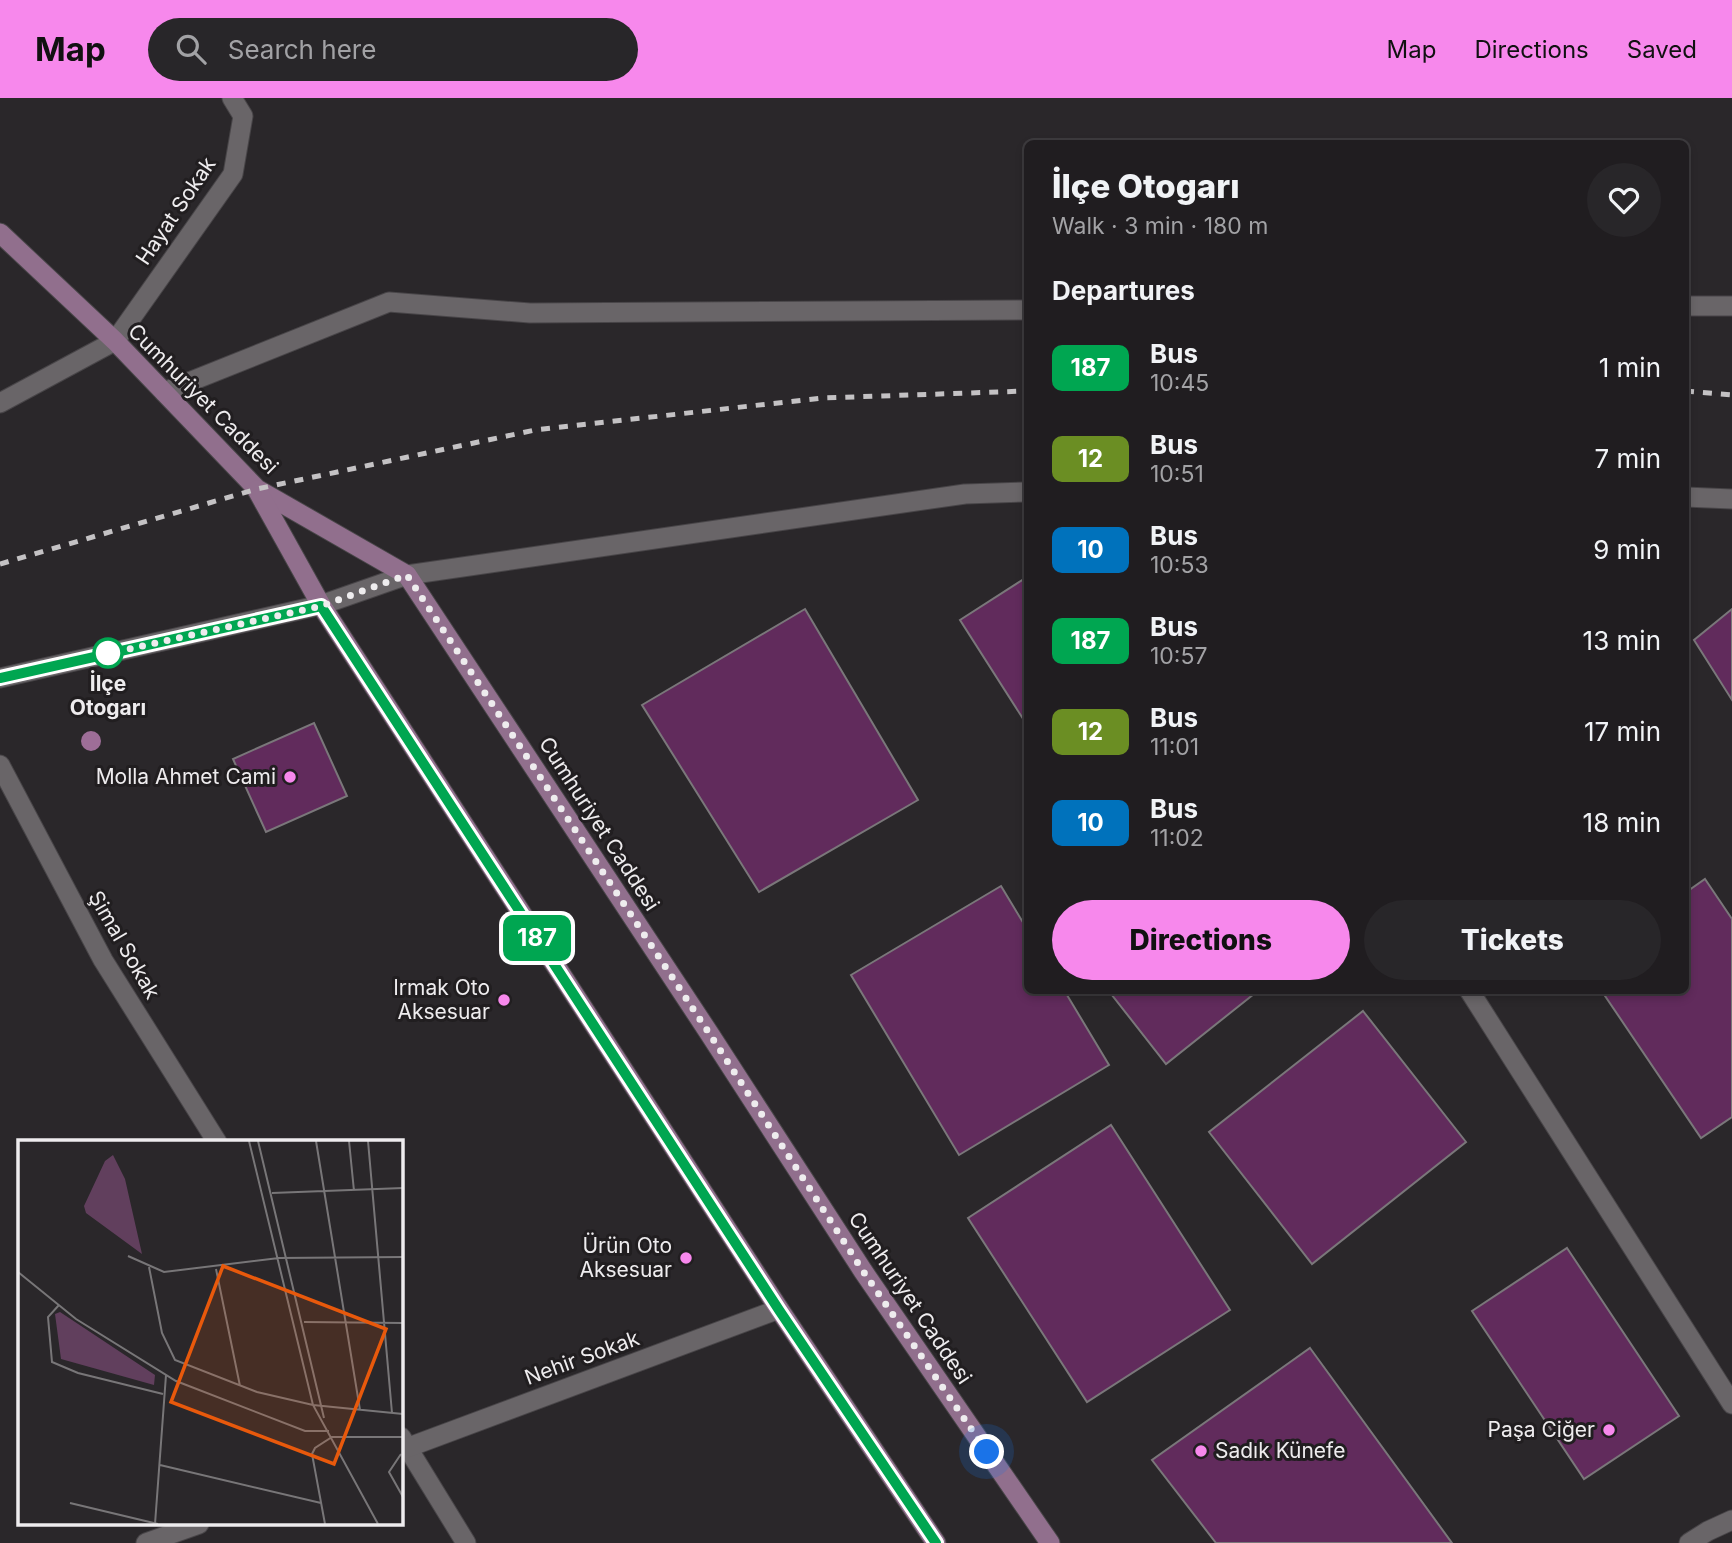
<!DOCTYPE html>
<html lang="en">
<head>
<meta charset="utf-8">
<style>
  :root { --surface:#201d20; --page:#282629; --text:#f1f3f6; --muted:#a2a2a5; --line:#3d3b3e; --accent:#f788ec }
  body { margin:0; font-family:Inter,sans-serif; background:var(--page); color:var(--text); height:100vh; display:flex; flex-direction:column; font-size:26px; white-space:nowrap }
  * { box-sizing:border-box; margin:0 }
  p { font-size:23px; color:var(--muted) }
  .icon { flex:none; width:38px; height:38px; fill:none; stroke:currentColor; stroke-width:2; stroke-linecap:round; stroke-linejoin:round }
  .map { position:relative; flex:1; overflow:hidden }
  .drawer { position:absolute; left:1024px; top:42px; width:665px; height:854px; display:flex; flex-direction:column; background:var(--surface); border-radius:10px; box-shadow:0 4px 10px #0003,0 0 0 2px var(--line) }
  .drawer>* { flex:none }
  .badge { padding:0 14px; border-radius:10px; font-size:24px; line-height:46px }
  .you { position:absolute; width:35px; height:35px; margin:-18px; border:5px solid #fff; border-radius:50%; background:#1a73e8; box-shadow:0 0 0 10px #1a73e833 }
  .map>.badge { position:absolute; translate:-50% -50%; box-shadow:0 0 0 4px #fff }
  h2 { padding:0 28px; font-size:26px; line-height:63px }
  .round { display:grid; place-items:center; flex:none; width:74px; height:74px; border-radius:37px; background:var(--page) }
  .overview { display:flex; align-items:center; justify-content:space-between; height:119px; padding:0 28px }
  h1 { font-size:33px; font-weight:800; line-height:52px }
  .primary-button { display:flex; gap:14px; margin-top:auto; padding:14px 28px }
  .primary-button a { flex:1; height:80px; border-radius:42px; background:var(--accent); color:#111; font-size:28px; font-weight:800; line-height:80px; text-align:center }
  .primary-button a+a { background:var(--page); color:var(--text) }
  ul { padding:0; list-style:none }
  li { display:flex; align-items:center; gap:21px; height:91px; padding:0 28px }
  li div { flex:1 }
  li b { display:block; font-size:26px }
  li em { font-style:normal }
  li .badge { min-width:77px; font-weight:700; text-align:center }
  header { display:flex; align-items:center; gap:42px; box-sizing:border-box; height:98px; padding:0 35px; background:var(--accent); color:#111 }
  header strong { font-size:33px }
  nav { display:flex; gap:38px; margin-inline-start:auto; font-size:24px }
  .search { width:490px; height:63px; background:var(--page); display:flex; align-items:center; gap:18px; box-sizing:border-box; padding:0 24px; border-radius:38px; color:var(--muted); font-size:26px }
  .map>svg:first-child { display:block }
</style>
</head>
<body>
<header>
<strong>Map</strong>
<div class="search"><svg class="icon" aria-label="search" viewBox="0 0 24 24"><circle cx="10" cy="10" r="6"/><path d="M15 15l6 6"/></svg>Search here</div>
<nav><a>Map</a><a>Directions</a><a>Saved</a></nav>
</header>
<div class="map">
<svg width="1732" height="1445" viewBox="0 0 1732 1445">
  <rect width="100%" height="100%" fill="#2a272a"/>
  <g fill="#612b5c" stroke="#7a777a" stroke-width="2">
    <path d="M1027,479V627L960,522Z"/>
    <path d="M805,511L918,702L759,794L642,607Z"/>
    <path d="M1732,511V602L1694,542Z"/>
    <path d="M314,625L347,698L266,734L233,661Z"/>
    <path d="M1705,781L1732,821V1019L1701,1040L1601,892H1685V795Z"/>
    <path d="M1001,788L1027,831V892H1064L1109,967L959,1057L851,877Z"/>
    <path d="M1108,892H1259L1166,966Z"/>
    <path d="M1363,913L1466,1044L1312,1166L1209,1034Z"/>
    <path d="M1111,1027L1230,1212L1087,1304L968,1120Z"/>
    <path d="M1567,1150L1679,1318L1584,1381L1472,1213Z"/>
    <path d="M1310,1250L1452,1445H1216L1152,1362Z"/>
  </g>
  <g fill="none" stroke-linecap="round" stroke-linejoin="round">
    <g stroke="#484548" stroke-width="21">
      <g id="minor">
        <path d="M1685,208H1732"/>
        <path d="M164,294L389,204L530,215L1027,212"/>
        <path d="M0,305L115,243L233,76L243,18L232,0"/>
        <path d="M1685,399L1732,401"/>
        <path d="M407,477L965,396L1027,394"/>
        <path d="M0,667L103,862L217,1044"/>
        <path d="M1469,892L1732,1306"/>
        <path d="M401,1339L466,1445"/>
        <path d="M401,1352L779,1211"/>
        <path d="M146,1445L199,1426"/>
        <path d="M1689,1445L1708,1433L1732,1422"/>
      </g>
    </g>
    <g stroke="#484548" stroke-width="21">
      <path id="tertiary" d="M0,580L321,507L407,477"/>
    </g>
    <g stroke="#484548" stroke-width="21">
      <g id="secondary">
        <path d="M0,135L115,243L257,391L407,477L709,935L863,1173L1050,1445"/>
        <path d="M257,392L321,507L779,1211L936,1445"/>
      </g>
    </g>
    <use href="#minor" stroke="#696568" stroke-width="19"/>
    <use href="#tertiary" stroke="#696568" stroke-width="19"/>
    <use href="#secondary" stroke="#916f8d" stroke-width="19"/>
    <g stroke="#c4c2c4" stroke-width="5" stroke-dasharray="9 9" stroke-linecap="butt">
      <path d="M1685,293L1732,297"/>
      <path d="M0,466L257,391L535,332L822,300L1027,293"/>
    </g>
  </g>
  <circle fill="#9e6e98" cx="91" cy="643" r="10"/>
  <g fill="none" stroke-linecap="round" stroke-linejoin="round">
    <g stroke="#fff" stroke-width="16">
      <path id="line" d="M0,580L321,508L779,1212L936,1445"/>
    </g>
    <use href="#line" stroke="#00a651" stroke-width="10"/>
    <path stroke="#eeecee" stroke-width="7" stroke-dasharray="0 12.6" d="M108,555L107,556L321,508L407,477L709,935L863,1173L987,1354"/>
  </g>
  <circle fill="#fff" stroke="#00a651" stroke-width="3.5" cx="108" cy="555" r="14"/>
  <g fill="#f788ec" stroke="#211e20" stroke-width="2.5">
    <circle cx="290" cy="679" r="7"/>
    <circle cx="504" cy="902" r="7"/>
    <circle cx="686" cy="1160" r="7"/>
    <circle cx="1609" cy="1332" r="7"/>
    <circle cx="1201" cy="1353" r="7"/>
  </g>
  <g text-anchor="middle" stroke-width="6" stroke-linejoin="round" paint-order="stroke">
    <g font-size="21" fill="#eeecee" stroke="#211e20">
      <text transform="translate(176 113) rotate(-56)" y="7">Hayat Sokak</text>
      <text transform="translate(203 301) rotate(45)" y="7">Cumhuriyet Caddesi</text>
      <text transform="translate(599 726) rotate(57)" y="7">Cumhuriyet Caddesi</text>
      <text transform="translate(124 847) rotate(60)" y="7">Şimal Sokak</text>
      <text transform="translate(910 1200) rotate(56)" y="7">Cumhuriyet Caddesi</text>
      <text transform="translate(582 1260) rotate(-20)" y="7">Nehir Sokak</text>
    </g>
    <g font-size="21" font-weight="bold" fill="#eeecee" stroke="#211e20">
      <text x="108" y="593">İlçe<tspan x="108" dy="24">Otogarı</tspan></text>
    </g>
    <g font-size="21" fill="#eeecee" stroke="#211e20" text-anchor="end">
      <text x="276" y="686">Molla Ahmet Cami</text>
      <text x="490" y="897">Irmak Oto<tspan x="490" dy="24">Aksesuar</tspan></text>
      <text x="672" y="1155">Ürün Oto<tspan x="672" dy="24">Aksesuar</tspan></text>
      <text x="1595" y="1339">Paşa Ciğer</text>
      <text x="1215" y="1360" text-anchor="start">Sadık Künefe</text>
    </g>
  </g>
  <g transform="translate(18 1042)">
    <rect width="385" height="385" fill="#2a272a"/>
    <path d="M95,15L107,39L124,114L68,73L66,66L87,21ZM42,172L137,235L136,245L43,219L37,174Z" fill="#613f5d"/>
    <path fill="none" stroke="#787678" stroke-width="2" d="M231,1L295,265L360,384M240,1L306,278M298,1L342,270M331,1L336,51M350,1L374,273M254,53L385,48M110,116L146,132L261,118L385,117M131,127L144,193L157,220L239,252L295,265L385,274M198,129L222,246M0,132L58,179L158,241L287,291H311M41,165L30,177L34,222L60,233L145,254M286,182L385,183M383,314L371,332L385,357M142,325L303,363M52,363L140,384M137,384L148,235M307,384L294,314L297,308L314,297H385"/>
    <path fill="#e8590c" fill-opacity="0.15" stroke="#e8590c" stroke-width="3.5" d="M205,126L368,189L316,324L153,262Z"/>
    <rect width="385" height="385" fill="none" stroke="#eeecee" stroke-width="3.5"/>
  </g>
</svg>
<div class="you" style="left:987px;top:1354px"></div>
<b class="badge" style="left:537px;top:840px;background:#00a651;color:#fff">187</b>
<section class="drawer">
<div class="overview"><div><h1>İlçe Otogarı</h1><p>Walk · 3 min · 180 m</p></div><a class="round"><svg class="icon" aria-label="heart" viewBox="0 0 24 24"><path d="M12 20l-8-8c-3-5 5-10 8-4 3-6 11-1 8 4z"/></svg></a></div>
<h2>Departures</h2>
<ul>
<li><span class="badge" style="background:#00a651;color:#fff">187</span><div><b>Bus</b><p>10:45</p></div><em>1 min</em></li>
<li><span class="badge" style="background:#6b8e23;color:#fff">12</span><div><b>Bus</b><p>10:51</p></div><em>7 min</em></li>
<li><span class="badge" style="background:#0072bc;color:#fff">10</span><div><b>Bus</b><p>10:53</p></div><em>9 min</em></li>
<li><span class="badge" style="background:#00a651;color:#fff">187</span><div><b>Bus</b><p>10:57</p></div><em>13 min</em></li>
<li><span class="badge" style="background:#6b8e23;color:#fff">12</span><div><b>Bus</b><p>11:01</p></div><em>17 min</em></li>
<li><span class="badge" style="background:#0072bc;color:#fff">10</span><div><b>Bus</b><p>11:02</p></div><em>18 min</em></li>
</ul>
<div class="primary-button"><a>Directions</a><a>Tickets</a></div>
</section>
</div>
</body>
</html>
